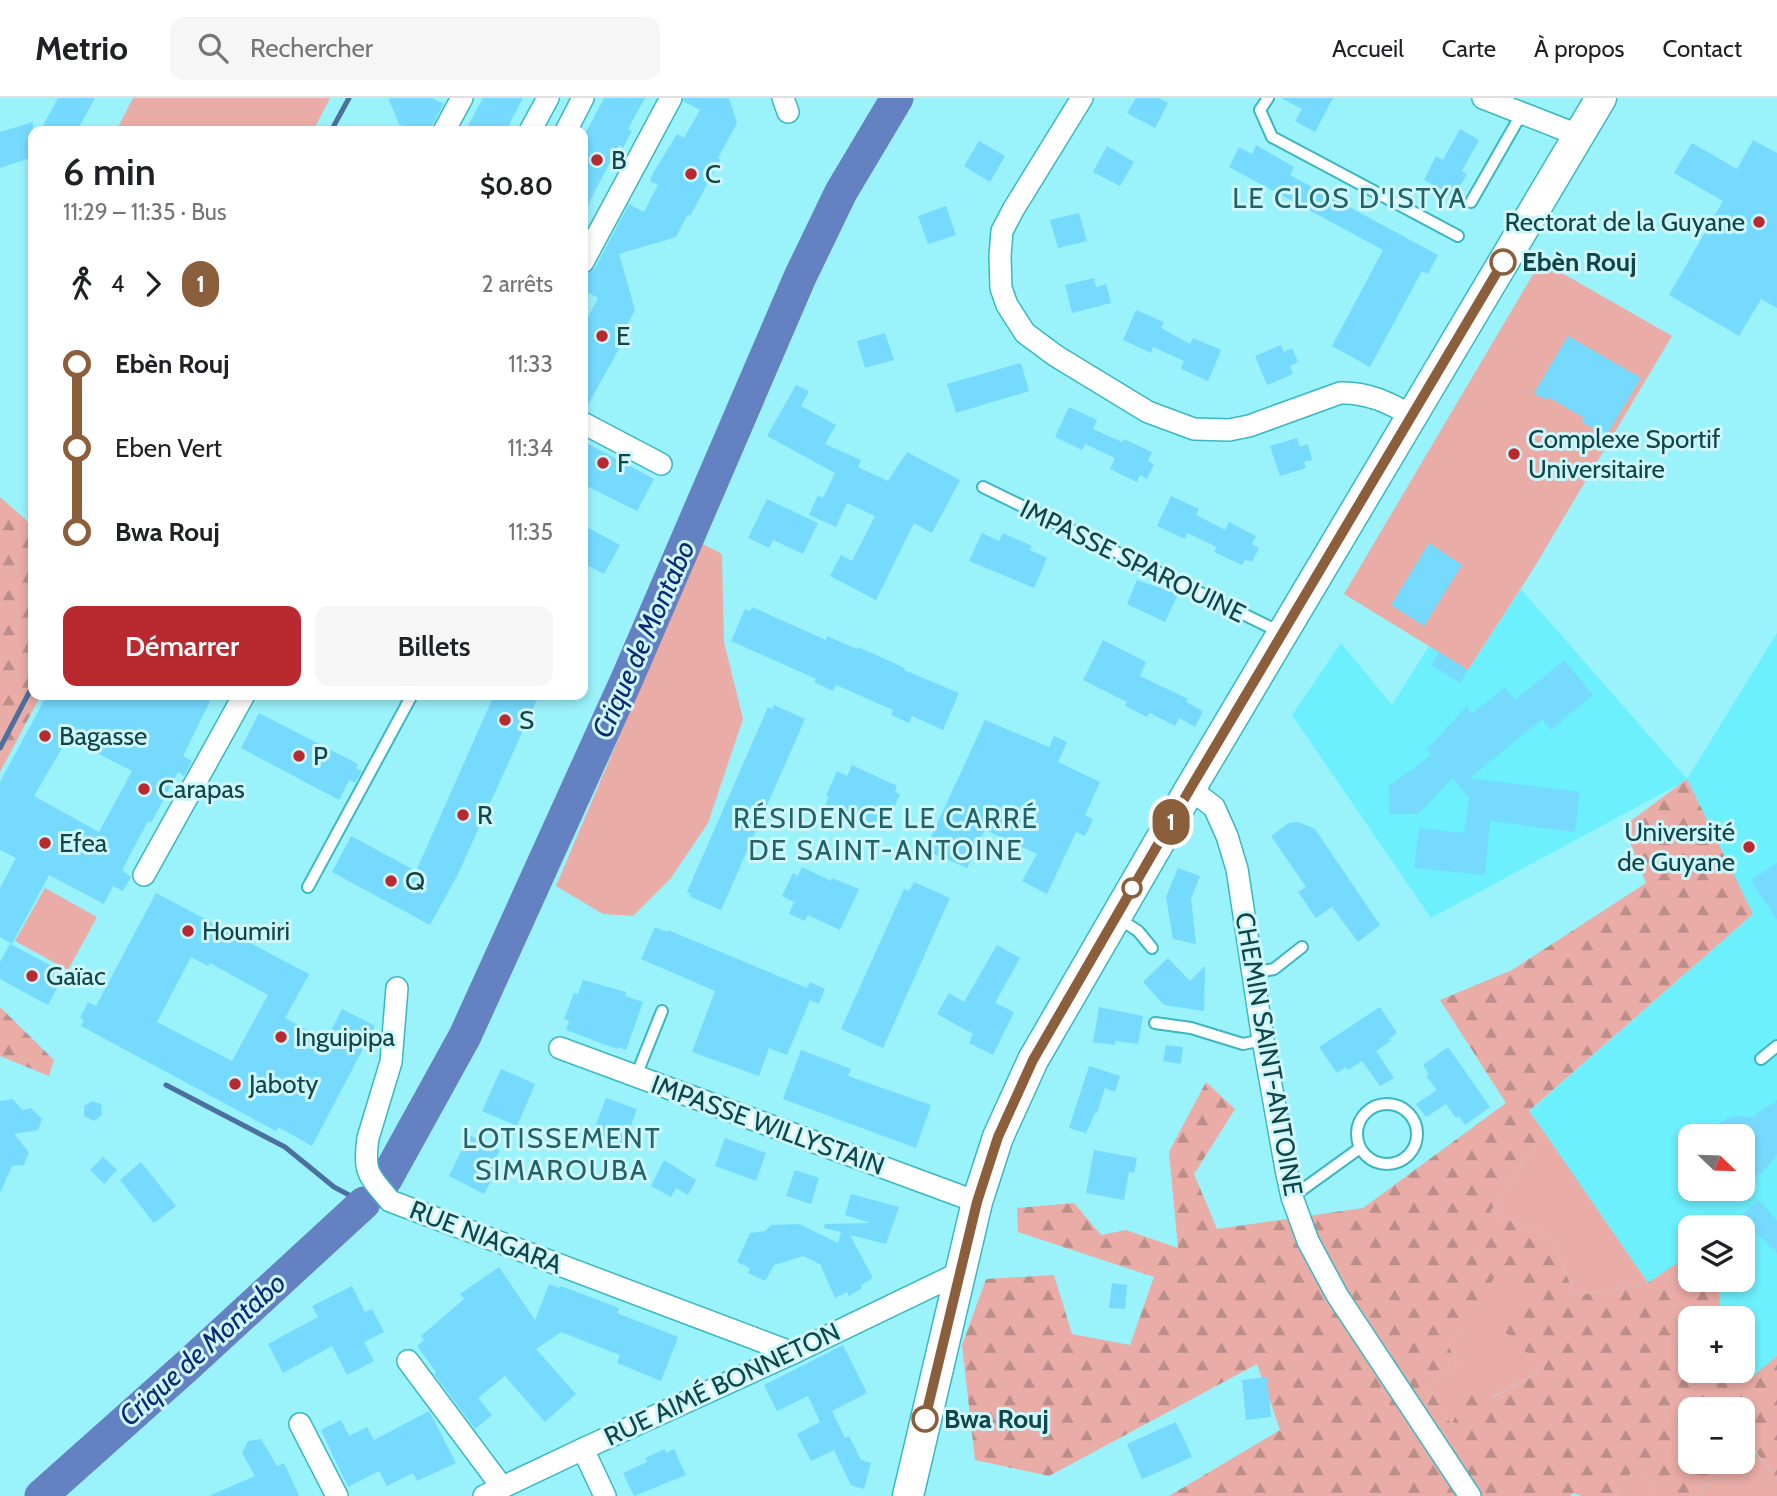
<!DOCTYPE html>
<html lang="fr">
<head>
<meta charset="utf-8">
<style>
  :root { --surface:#fff; --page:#f6f6f6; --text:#202124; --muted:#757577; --line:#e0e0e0; --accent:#b92930 }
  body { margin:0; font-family:Cabin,sans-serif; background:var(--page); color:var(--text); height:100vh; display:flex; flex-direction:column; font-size:26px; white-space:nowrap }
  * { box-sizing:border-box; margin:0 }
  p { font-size:23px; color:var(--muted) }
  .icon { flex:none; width:38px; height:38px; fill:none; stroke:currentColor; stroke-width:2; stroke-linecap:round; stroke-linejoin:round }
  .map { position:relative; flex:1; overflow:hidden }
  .side { position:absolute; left:28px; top:28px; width:560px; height:574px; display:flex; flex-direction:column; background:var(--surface); border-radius:14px; box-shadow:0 4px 10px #0003 }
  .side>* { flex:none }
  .badge { padding:0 14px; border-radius:23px; font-size:24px; line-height:46px }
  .needle { width:46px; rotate:113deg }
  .tools { position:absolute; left:1678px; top:1026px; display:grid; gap:14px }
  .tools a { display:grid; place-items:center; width:77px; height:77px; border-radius:14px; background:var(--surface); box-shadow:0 4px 10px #0003; font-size:35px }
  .map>.badge { position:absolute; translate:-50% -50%; box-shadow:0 0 0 4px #fff }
  .legs { display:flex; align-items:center; gap:10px; height:77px; padding:0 35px; font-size:23px }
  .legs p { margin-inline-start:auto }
  .head { display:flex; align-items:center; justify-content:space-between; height:119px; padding:0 35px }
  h1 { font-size:38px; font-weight:600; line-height:52px }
  .button { display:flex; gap:14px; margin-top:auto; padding:14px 35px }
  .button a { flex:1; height:80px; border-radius:14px; background:var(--accent); color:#fff; font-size:28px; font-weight:600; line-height:80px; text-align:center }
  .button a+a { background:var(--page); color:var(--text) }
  ul { padding:0 35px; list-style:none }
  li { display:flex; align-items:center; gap:24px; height:84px; font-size:26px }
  li i { display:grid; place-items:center; width:10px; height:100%; margin:0 9px; background:currentColor }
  li i::after { content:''; width:18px; height:18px; margin:-9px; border:5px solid; border-radius:50%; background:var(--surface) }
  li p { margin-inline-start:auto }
  li:first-child i { background:linear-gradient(#0000 50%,currentColor 0) }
  li:last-child i { background:linear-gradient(currentColor 50%,#0000 0) }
  header { display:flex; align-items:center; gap:42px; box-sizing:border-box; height:98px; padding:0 35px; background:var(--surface); border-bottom:2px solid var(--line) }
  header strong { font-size:33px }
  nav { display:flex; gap:38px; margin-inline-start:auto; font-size:24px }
  .search { width:490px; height:63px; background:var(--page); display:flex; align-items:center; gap:18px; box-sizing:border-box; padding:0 24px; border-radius:14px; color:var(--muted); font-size:26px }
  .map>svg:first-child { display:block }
</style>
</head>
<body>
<header>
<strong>Metrio</strong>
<div class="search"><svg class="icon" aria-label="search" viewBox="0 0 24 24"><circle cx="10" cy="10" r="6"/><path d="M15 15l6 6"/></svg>Rechercher</div>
<nav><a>Accueil</a><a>Carte</a><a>À propos</a><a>Contact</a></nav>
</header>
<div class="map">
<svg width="1777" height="1398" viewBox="0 0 1777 1398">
  <defs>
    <pattern id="forest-firs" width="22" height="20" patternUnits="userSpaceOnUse" patternTransform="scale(1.75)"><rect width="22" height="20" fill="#eaaca7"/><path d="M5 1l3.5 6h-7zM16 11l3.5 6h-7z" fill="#bc8e8a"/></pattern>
  </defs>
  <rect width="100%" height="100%" fill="#9af2fb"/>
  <path fill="#6cf0fd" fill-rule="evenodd" d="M1521,491L1687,681L1777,535V1258L1728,1299L1743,1272V1220H1690V1245L1529,1014L1753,816L1687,682L1431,820L1292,617L1341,545L1392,607L1429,548L1468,572ZM1690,1038H1743V1090H1690ZM1690,1129H1743V1181H1690Z"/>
  <g fill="#eaaca7">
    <path d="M133,0H330L313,33H116Z"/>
    <path d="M1541,163L1672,238L1532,473L1468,572L1344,496Z"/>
    <path d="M701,445L722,456L724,544L743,621L708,725L671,780L633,818L603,816L556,788Z"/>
    <path d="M45,790L97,819L68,872L15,843Z"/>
    <path d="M1544,1034L1648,1185L1575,1198L1551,1139L1490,1114Z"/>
    <path d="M1499,1172L1533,1204L1504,1232L1544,1271L1491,1300L1452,1328L1428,1288L1457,1267L1449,1248Z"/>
    <path d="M1749,1346L1777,1381V1398H1697L1732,1363H1743V1352Z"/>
    <path d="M1641,1358L1654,1398H1616Z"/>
  </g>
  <g fill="url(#forest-firs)" fill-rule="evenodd">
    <path d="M0,399L33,428V597H41L0,674Z"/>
    <path d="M1687,681L1753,816L1529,1013L1544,1034L1490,1114L1551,1139L1575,1198L1648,1185L1690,1156V1181H1710L1719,1194L1720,1213L1726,1220H1690V1272H1743V1237L1749,1243L1753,1278L1777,1258V1381L1750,1346L1743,1352V1311H1690V1363H1732L1697,1398H1654L1641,1359L1616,1398H1581L1574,1395L1570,1398H1169L1280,1332L1257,1266L1049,1378L975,1362L962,1247L986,1181L1054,1177L1072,1236L1130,1247L1154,1179L1018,1134L1017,1110L1074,1105L1101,1137L1126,1132L1178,1150L1169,1054L1206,984L1235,1011L1194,1076L1217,1131L1363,1110L1506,1005L1440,902L1512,872L1646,785L1624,728ZM1499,1173L1532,1204L1503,1232L1544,1271L1492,1300L1465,1285L1452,1328L1428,1288L1457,1267L1449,1248Z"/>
    <path d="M0,909L54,962L49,978L0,958Z"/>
  </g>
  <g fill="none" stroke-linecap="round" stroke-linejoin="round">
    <g stroke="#4b709e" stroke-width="5">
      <path d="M331,33L349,0"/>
      <path d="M0,650L33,587"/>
      <path d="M166,987L285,1049L334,1089L364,1105"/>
    </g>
    <g stroke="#6482c2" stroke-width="33">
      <path d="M386,1081L465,938L627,581L800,179L841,94L897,0"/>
      <path d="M41,1398L188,1267L364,1105"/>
    </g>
  </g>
  <g fill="#75dafe" fill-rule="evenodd">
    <path d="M58,0H95L77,33H40Z"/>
    <path d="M388,0H432L444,6L429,33H413L399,26Z"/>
    <path d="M483,0H523L506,33H465Z"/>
    <path d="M604,0H645L628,31L632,33L623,50L619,47L583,116V40Z"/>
    <path d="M684,0H729L737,25L718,60L720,62L694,111L690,118L688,116L676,139L619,156L635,212L617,247L620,249L585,312H583V229L598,200L583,192V181L595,170L629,106L644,114L658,87L650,83L653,75L677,36L684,40L700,12L683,3Z"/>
    <path d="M1136,0H1159L1168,5L1155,30L1127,15Z"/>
    <path d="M1281,0H1333L1315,34L1295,23L1302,11Z"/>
    <path d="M33,24V59L0,70V34Z"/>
    <path d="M1460,31L1479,42L1462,73L1467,76L1454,99L1424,82L1436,58L1443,62Z"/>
    <path d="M1753,42L1777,55V210L1761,201L1739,238L1669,197L1723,103L1674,75L1692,45L1737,71Z"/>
    <path d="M979,43L1005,58L990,84L964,68Z"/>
    <path d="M1256,47L1294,69L1290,77L1438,157L1428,176L1422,173L1370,269L1332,248L1383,152L1229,69L1239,49L1252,56Z"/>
    <path d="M1107,48L1134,64L1120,88L1093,74Z"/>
    <path d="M946,108L956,137L928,146L918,118Z"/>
    <path d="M1079,115L1087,143L1058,150L1050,122Z"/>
    <path d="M1094,180L1096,189L1106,186L1111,205L1072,215L1065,187Z"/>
    <path d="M1136,212L1164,224L1161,230L1190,246L1193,240L1221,252L1208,283L1181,271L1184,263L1153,249L1151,255L1123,242Z"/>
    <path d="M885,235L894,262L865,270L857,243Z"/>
    <path d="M1568,238L1641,280L1606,338L1582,324L1584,320L1548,299L1546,302L1534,295Z"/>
    <path d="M1281,247L1284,254L1292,250L1298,264L1290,268L1293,276L1267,287L1255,258Z"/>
    <path d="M1021,265L1029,293L956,315L947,286Z"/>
    <path d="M796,287L809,293L801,308L836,327L825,346L861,362L858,369L888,383L907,354L960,382L932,435L914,425L876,502L830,478L841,457L852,463L875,418L847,405L836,429L809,417L818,397L823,400L835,375L767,338Z"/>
    <path d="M1069,309L1097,322L1093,331L1122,344L1124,341L1152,354L1148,363L1154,366L1147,381L1140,377L1137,384L1110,371L1115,360L1085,346L1082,352L1055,339Z"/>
    <path d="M1297,340L1300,349L1308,346L1312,362L1304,364L1306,370L1280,378L1270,348Z"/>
    <path d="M583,343L654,381L637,413L583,386Z"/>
    <path d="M1171,398L1199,411L1196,417L1225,432L1229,424L1256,438L1252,446L1259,450L1252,464L1245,461L1242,467L1214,454L1217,449L1187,435L1185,441L1157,428Z"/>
    <path d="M767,401L818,425L803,456L773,442L769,450L748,440Z"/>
    <path d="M583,427L620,447L604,476L583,465Z"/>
    <path d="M982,435L999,443L1003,435L1032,448L1030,452L1047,460L1034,490L969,463Z"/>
    <path d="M1429,445L1462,467L1424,528L1391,507Z"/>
    <path d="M1137,482L1178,496L1165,524L1127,506Z"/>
    <path d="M752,509L826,542L827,538L857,551L858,549L905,570L904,572L959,595L943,632L912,618L909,625L891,617L893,612L836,587L833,593L814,584L816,581L731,543L745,511L750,513Z"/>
    <path d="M1103,542L1146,564L1140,578L1188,601L1186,604L1203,613L1195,629L1179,620L1175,628L1150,615L1147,619L1125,608L1127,604L1083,582Z"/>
    <path d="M1439,554L1468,572L1460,585L1431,567Z"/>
    <path d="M1564,562L1593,597L1551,632L1542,621L1470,680L1580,694L1575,734L1490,723L1485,777L1414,770L1419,730L1464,735L1469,700L1453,680L1418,716H1389V688L1431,657L1427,651L1467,608L1472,616L1505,589L1515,602Z"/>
    <path d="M47,597H213L183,658L192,663L184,678L178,674L151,725L148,723L122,772L131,779L123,793L113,788L104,806L49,777L12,846L0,839V790L16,760L0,752V684ZM68,640L132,673L99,734L34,698Z"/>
    <path d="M494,597H539L458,776L430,827L332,774L351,738L416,773Z"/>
    <path d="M774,607L805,621L721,812L689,798L691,796L687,794L768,609L772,611Z"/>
    <path d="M259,615L358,666L356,670L362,673L355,685L349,682L339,702L241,650Z"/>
    <path d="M985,622L1049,649L1054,638L1067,644L1058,664L1100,684L1085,717L1093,721L1085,738L1076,734L1047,796L1022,783L1037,756L985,732L967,770L925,752Z"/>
    <path d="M852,667L897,688L895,694L900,696L883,734L825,707L829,699L826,698L837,673L847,678Z"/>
    <path d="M1298,724L1315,731L1380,827L1358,844L1332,809L1316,820L1298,794L1306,789L1271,738L1289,725Z"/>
    <path d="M1777,765V822L1751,782Z"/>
    <path d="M802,769L831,783L832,780L859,791L840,832L808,817L805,823L789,816L794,804L782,798L793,775L798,778Z"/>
    <path d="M1178,770L1200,778L1191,801L1196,846L1173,841L1166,799Z"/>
    <path d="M914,784L950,800L883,950L841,931L904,791L909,793Z"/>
    <path d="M156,795L309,876L285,920L326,942L342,911L375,928L312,1048L278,1029L276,1033L81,928L84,922L80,920L88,904L96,908ZM191,859L208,868L210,865L268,897L232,963L157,924Z"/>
    <path d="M655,829L667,834L668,832L807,890L810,884L825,891L819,906L810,902L787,957L769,950L759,978L692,954L715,893L641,861Z"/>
    <path d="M10,846L65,875L48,907L0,881V864Z"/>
    <path d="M997,847L1020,860L995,905L1014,914L993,957L969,945L973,936L937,916L949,895L964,904Z"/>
    <path d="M1168,860L1190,883L1205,868L1204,913L1164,907L1143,884Z"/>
    <path d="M583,882L626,894L625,898L643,904L626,952L617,949V951L566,932L569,923L564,921L574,895L578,896Z"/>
    <path d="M1099,909L1143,918L1138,946L1115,943V947L1093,944Z"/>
    <path d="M1380,909L1397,935L1389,941L1391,943L1376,953L1394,980L1380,988L1362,963L1348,972L1346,969L1337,975L1319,949Z"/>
    <path d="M1166,947L1183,949L1181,966L1163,963Z"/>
    <path d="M1448,949L1490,1009L1465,1027L1459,1018L1456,1020L1446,1006L1426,1019L1416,1006L1437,992L1426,978L1429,976L1423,967Z"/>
    <path d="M801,952L851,971L848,978L931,1007L916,1050L783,1001Z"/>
    <path d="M1089,968L1120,978L1115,994L1105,990L1097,1015H1095L1086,1035L1069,1030Z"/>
    <path d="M501,971L535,986L517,1028L482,1013Z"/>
    <path d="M606,1000L637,1011L623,1049L592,1038Z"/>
    <path d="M13,1001L22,1012L31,1010L42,1021L38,1032L14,1036L29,1054L24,1067L12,1068L0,1095V1003Z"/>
    <path d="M1777,1002V1056L1764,1073L1743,1087V1038H1708L1724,1022L1734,1018L1753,1019Z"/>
    <path d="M92,1003L101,1006L102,1017L94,1023L84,1018V1008Z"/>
    <path d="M469,1037L500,1052L491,1069L497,1072L484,1096L449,1078Z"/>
    <path d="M725,1040L766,1055L756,1083L715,1068Z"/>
    <path d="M1094,1052L1137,1060L1134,1075L1129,1074L1124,1102L1086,1095Z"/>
    <path d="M103,1059L117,1072L104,1086L90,1072Z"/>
    <path d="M664,1062L696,1082L688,1097L676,1090L671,1099L651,1088Z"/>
    <path d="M141,1064L176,1108L154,1125L120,1082Z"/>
    <path d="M795,1072L819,1080L811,1106L786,1098Z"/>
    <path d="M851,1096L899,1109L886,1146L850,1137L873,1180L861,1187L862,1190L849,1198L847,1194L835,1200L820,1166L803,1158L774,1167L765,1183L748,1175L750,1170L737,1164L750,1135L765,1133L771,1127L799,1126L838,1145L841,1134L824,1130L825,1126L870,1125L845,1117Z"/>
    <path d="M1759,1102L1777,1123V1155L1741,1118Z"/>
    <path d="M499,1169L535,1222L549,1186L559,1190L561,1188L619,1210L617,1215L678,1239L661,1283L617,1265L620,1257L561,1234L536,1251L576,1296L545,1324L505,1278L478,1300L492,1317L475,1331L434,1276L436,1274L417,1248L424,1242L421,1238L464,1201L460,1196Z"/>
    <path d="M1112,1185L1127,1187L1125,1211L1109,1210Z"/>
    <path d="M352,1188L365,1214L372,1211L384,1234L364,1244L374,1263L347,1277L332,1248L283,1275L268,1246L318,1219L312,1208Z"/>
    <path d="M843,1247L867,1295L832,1313L845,1340L849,1338L861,1362L871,1365L864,1391L851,1387L834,1352L811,1363L797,1336L820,1324L808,1298L777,1313L764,1287Z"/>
    <path d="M1267,1279L1271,1319L1246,1322L1242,1282Z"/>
    <path d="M429,1313L456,1365L417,1383L413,1375L387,1388L379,1373L348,1389L321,1332L341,1322L349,1338L367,1329L374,1342Z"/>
    <path d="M1176,1324L1192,1359L1142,1381L1127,1346Z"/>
    <path d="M261,1341L277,1368L284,1365L299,1398H209L255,1378L242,1355L248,1343Z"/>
    <path d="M665,1351L666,1355L674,1351L686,1377L634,1398L623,1375L647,1364L645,1360Z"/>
  </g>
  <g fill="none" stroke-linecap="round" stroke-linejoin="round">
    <g stroke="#3bb7c2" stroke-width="14">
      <g id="service">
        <path d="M1268,0L1260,12L1272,39L1458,138"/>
        <path d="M1471,104L1522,15"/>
        <path d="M983,389L1282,535"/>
        <path d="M308,789L412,597"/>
        <path d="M1118,820L1138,833L1152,850"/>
        <path d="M1253,875L1274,871L1302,849"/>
        <path d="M1155,925L1191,930L1243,946L1263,942"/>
        <path d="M1761,961L1777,948"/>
        <path d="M636,978L662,913"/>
        <circle cx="1387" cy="1036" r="30"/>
        <path d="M1292,1099L1360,1050"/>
      </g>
    </g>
    <g stroke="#3bb7c2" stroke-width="24">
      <g id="minor">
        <path d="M783,0L788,14"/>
        <path d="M1082,0L1013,112L1002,133L1000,158L1001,190L1007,207L1025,235L1056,258L1148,314L1194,331L1229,332L1249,328L1340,295C1368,294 1389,305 1413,318"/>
        <path d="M1483,0L1578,37"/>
        <path d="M444,33L462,0"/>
        <path d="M530,33L548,0"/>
        <path d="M566,33L583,0"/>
        <path d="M583,164L671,0"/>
        <path d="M583,325L661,366"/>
        <path d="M1190,691L1214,709L1227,738L1237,771L1263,942L1286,1071L1292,1099L1308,1143L1337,1197L1470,1398"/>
        <path d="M144,777L244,597"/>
        <path d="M397,890L391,964L368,1040C363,1076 369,1077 390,1103L793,1255"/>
        <path d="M560,950L977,1104"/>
        <path d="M408,1263L502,1389"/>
        <path d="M300,1326L337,1398"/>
        <path d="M583,1351L605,1398"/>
        <path d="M484,1398L583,1351L793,1255L959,1175"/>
      </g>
    </g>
    <g stroke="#3bb7c2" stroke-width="33">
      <path id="secondary" d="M908,1398L977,1104L998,1039L1033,962L1190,691L1601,0"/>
    </g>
    <use href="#service" stroke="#fff" stroke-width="10"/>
    <use href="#minor" stroke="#fff" stroke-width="21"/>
    <use href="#secondary" stroke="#fff" stroke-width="30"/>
  </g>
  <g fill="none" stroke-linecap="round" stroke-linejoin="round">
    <g stroke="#fff" stroke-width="16">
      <path id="line-1" d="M925,1321L977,1104L998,1039L1033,962L1190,691L1503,164"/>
    </g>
    <use href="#line-1" stroke="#8b5e3c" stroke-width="10"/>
  </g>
  <g fill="#b92930" stroke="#cef7fc" stroke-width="2.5">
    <circle cx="597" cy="62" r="7"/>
    <circle cx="691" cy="76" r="7"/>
    <circle cx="1759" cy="124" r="7"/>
    <circle cx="602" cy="238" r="7"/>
    <circle cx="1514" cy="356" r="7"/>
    <circle cx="603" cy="365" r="7"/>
    <circle cx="505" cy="622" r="7"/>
    <circle cx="45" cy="638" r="7"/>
    <circle cx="299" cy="658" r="7"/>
    <circle cx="144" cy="691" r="7"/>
    <circle cx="463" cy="717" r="7"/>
    <circle cx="45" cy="745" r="7"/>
    <circle cx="1749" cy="749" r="7"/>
    <circle cx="391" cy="783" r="7"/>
    <circle cx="188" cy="833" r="7"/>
    <circle cx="32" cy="878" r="7"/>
    <circle cx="281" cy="939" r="7"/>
    <circle cx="235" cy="986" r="7"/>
  </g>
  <g fill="#fff" stroke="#8b5e3c" stroke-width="3.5">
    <circle cx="1503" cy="164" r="12"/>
    <circle cx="1132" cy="790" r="9"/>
    <circle cx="925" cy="1321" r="12"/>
  </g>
  <g text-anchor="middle" stroke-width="6" stroke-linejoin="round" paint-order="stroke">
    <g font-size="26" fill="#104549" stroke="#cef7fc" text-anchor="start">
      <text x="611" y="71">B</text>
      <text x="705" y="85">C</text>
      <text x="1745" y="133" text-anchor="end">Rectorat de la Guyane</text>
      <text x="616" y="247">E</text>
      <text x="1528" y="350">Complexe Sportif<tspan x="1528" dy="30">Universitaire</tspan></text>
      <text x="617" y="374">F</text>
      <text x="519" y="631">S</text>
      <text x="59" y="647">Bagasse</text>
      <text x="313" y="667">P</text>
      <text x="158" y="700">Carapas</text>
      <text x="477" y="726">R</text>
      <text x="1735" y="743" text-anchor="end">Université<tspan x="1735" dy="30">de Guyane</tspan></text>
      <text x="59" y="754">Efea</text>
      <text x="405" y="792">Q</text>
      <text x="202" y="842">Houmiri</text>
      <text x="46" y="887">Gaïac</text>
      <text x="295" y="948">Inguipipa</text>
      <text x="249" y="995">Jaboty</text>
    </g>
    <g font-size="26" font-weight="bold" fill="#104549" stroke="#cef7fc" text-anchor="start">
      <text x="1522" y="173">Ebèn Rouj</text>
      <text x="944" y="1330">Bwa Rouj</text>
    </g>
    <g font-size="26" fill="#104549" stroke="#cef7fc">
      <text transform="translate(1133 463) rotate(26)" y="9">IMPASSE SPAROUINE</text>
      <text transform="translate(1269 956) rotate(80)" y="9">CHEMIN SAINT-ANTOINE</text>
      <text transform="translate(768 1027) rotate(20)" y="9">IMPASSE WILLYSTAIN</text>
      <text transform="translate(486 1139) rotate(21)" y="9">RUE NIAGARA</text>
      <text transform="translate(722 1286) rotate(-25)" y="9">RUE AIMÉ BONNETON</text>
    </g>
    <g font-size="28" letter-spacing="2" fill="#226268" stroke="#cef7fc">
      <text x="1350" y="110">LE CLOS D'ISTYA</text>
      <text x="886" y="730">RÉSIDENCE LE CARRÉ<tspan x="886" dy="32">DE SAINT-ANTOINE</tspan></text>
      <text x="562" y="1050">LOTISSEMENT<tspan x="562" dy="32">SIMAROUBA</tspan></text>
    </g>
    <g font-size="28" font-style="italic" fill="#0d2974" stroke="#cef7fc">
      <text transform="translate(643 541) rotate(-66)" y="10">Crique de Montabo</text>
      <text transform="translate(202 1251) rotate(-42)" y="10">Crique de Montabo</text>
    </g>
  </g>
</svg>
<div class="tools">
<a><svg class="needle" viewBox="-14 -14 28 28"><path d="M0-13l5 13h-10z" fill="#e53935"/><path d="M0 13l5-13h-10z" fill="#757577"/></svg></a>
<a><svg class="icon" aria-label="layers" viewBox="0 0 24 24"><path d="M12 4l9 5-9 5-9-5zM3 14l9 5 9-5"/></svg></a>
<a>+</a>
<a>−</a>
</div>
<b class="badge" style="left:1171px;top:724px;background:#8b5e3c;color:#fff">1</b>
<section class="side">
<div class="head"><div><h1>6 min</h1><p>11:29 – 11:35 · Bus</p></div><b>$0.80</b></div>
<div class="legs"><svg class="icon" aria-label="walk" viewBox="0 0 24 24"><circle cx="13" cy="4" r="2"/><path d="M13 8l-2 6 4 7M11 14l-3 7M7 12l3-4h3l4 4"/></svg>4<svg class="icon" aria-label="forward" viewBox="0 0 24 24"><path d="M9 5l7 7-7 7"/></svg><b class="badge" style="background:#8b5e3c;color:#fff">1</b><p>2 arrêts</p></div>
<ul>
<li><i style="color:#8b5e3c"></i><b>Ebèn Rouj</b><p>11:33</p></li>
<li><i style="color:#8b5e3c"></i><span>Eben Vert</span><p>11:34</p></li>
<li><i style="color:#8b5e3c"></i><b>Bwa Rouj</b><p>11:35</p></li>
</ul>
<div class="button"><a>Démarrer</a><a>Billets</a></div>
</section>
</div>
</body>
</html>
